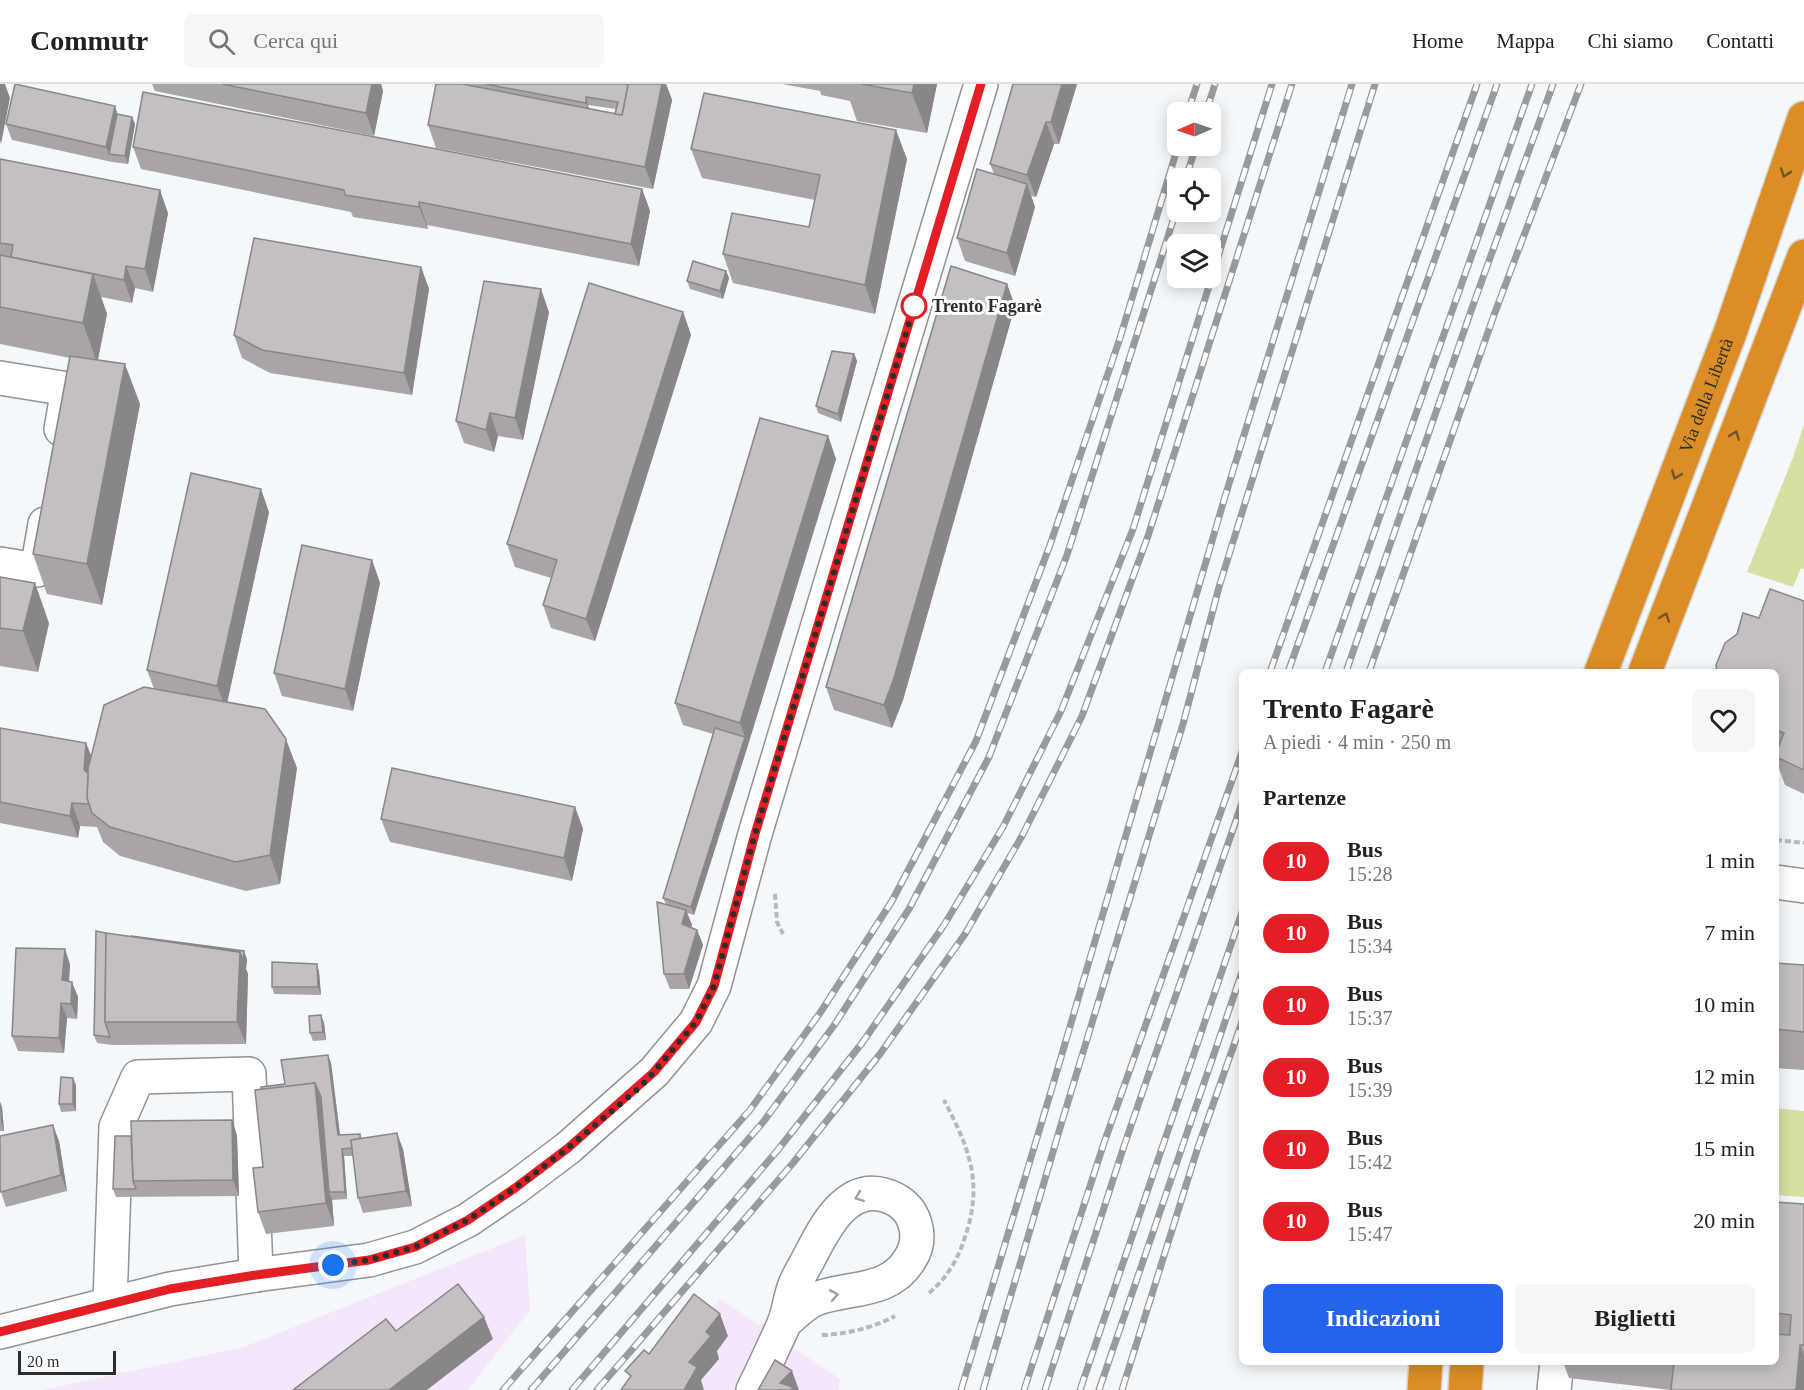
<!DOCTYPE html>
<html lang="it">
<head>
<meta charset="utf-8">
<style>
  :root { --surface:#fff; --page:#f6f6f6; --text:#222; --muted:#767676; --line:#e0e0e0; --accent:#2563eb }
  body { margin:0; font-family:Georgia,serif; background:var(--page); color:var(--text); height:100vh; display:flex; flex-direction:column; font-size:22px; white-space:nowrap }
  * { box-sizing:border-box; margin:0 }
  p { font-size:20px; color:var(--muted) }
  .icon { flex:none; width:33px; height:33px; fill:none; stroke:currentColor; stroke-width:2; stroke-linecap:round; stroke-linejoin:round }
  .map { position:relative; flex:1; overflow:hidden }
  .panel { position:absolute; left:1239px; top:585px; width:540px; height:696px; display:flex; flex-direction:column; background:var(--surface); border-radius:9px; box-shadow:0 3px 15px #0003 }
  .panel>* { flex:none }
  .badge { padding:0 12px; border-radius:20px; font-size:21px; line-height:39px }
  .needle { width:39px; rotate:268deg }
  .fabs { position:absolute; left:1167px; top:18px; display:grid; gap:12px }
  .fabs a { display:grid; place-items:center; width:54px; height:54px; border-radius:9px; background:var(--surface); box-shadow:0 3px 15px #0003; font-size:30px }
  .scale { position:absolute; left:18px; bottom:15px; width:98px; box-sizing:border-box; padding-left:6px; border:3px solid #2b2d2e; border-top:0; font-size:16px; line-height:21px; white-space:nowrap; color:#2b2d2e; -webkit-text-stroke:4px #fff; paint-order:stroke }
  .you { position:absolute; width:30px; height:30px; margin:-15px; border:4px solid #fff; border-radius:50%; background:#1a73e8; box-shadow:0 0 0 9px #1a73e833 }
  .map>.badge { position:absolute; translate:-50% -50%; box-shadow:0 0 0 3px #fff }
  h2 { padding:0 24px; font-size:22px; line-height:54px }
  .round { display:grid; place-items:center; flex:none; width:63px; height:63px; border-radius:9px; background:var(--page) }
  .head { display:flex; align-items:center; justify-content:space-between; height:102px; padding:0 24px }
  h1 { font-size:28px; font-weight:700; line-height:45px }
  .cta { display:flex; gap:12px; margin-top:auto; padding:12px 24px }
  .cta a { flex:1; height:69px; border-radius:9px; background:var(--accent); color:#fff; font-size:24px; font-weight:700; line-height:69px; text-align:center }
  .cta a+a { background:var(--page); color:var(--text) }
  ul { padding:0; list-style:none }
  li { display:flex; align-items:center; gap:18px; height:72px; padding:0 24px }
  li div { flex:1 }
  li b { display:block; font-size:22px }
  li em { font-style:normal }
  li .badge { min-width:66px; font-weight:700; text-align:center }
  header { display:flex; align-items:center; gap:36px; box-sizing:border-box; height:84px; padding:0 30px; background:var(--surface); border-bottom:2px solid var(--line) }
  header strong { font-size:28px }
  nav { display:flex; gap:33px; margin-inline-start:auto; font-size:21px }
  .search { width:420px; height:54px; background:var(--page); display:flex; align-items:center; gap:15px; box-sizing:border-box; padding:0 21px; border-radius:9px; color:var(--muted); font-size:22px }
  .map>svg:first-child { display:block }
</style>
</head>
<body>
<header>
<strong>Commutr</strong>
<div class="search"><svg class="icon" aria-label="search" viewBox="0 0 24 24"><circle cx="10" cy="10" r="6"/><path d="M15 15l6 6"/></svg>Cerca qui</div>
<nav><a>Home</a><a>Mappa</a><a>Chi siamo</a><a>Contatti</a></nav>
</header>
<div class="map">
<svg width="1804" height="1306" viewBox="0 0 1804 1306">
  <rect width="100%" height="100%" fill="#f4f8fb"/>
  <g fill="#f5e7fb">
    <path d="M525,1151L530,1226L468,1306H42L244,1263Z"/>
    <path d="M720,1215L840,1295L839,1306H638Z"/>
  </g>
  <g fill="#d7e0a2">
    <path d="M1804,340V485L1801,484L1793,503L1747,488L1794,371Z"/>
    <path d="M1776,1024L1804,1027V1113L1776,1111Z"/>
  </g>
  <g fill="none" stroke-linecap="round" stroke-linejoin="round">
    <g stroke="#909397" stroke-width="36">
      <g id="minor">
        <path d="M0,294L68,305L61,345"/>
        <path d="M0,480L37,486L45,440"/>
        <path d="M1776,798L1804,802"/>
        <path d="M110,1219L116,1043L138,993L249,990L256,1191"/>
        <path d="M0,1248L170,1205L256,1191L369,1176L415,1163L468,1136L515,1104L568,1064L654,988L696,938L714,902L755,750L981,0"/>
        <path d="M753,1306C764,1284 774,1262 784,1240C789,1227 790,1213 795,1201C799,1191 805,1182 810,1172C824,1145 846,1100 884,1111C899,1115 911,1125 915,1140C919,1153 917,1164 910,1175C889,1211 846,1202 813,1216C803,1221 793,1231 784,1239"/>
        <path d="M1554,1306L1557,1278"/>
      </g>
    </g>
    <g stroke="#d5d5d5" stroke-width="36">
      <g id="highway">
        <path id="s1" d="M1601,588L1730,249L1804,34"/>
        <path d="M1645,588L1804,172"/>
        <path d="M1424,1306L1426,1278"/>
        <path d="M1465,1306L1467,1278"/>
      </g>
    </g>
    <g stroke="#b6b9bc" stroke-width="4" stroke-dasharray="6 3" stroke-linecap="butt">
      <path d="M1776,756L1804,759"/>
      <path d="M775,810L777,838L783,850"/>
      <path d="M929,1209C946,1195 957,1177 964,1156C984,1100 970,1066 944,1016"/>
      <path d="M822,1251C847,1250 873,1244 895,1232"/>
    </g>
    <use href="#minor" stroke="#fff" stroke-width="33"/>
    <use href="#highway" stroke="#dd8d26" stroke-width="33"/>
    <g stroke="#989b9d" stroke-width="7">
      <g id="rail">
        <path d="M1188,28L1197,0"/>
        <path d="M1206,28L1215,0"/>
        <path d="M1186,94L1196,62"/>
        <path d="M1270,588L1477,0"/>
        <path d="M1288,588L1497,0"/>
        <path d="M1325,588L1532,0"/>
        <path d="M1346,588L1472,224L1553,0"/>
        <path d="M1369,588L1494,231L1581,0"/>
        <path d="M503,1306L750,1026L820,929L892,817L976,657L1050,461L1120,254L1178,62"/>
        <path d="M531,1306L764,1037L835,940L909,825L989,673L1067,471L1178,121"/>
        <path d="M572,1306L777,1067L862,959L944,841L1003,743L1061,627L1133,445L1272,0"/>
        <path d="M597,1306L793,1079L880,970L965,850L1022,752L1082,632L1148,452L1292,0"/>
        <path d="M961,1306L1052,1004L1224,416L1352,0"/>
        <path d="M983,1306L1060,1044L1183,640L1219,503L1375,0"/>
        <path d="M1024,1306L1104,1059L1242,668"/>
        <path d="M1045,1306L1124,1062L1242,719"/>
        <path d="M1080,1306L1242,828"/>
        <path d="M1099,1306L1242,888"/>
        <path d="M1122,1306L1198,1063L1242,938"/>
      </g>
    </g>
    <use href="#rail" stroke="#fff" stroke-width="4.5" stroke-dasharray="14" stroke-linecap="butt"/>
  </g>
  <g fill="#a8a4a7" fill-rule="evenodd">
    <path d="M152,0H381L383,7L374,52L155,7Z"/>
    <path d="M436,0H666L672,16L653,105L436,64L428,41ZM588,21L616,25L615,30L589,25Z"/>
    <path d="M782,0H937L927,49L857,37L850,17L821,11L820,7Z"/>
    <path d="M1013,0H1077L1059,60H1054L1036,113L1031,112L1035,123L1015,192L965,177L957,154L994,90L990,80Z"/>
    <path d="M115,22L117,30L132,33L135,40L128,80L112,78L12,56L6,40Z"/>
    <path d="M133,63L642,105L650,127L639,182L427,141L428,145L353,133L351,128L141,85Z"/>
    <path d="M691,65L907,75L875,230L733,199L723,170L809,143L815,116L702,94Z"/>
    <path d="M0,75L168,129L153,208L135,204L132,219L101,213L107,230L98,276L140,320L102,521L47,510L33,470L70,274L0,260Z"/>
    <path d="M421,183L429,205L412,311L270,289L242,274L234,251Z"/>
    <path d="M726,187L729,194L723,215L690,205L687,197Z"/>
    <path d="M1007,200L1015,222L903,616L892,644L834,626L826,603Z"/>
    <path d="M549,228L523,356L498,352L494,368L464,359L456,337Z"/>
    <path d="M683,228L691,251L595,557L551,544L543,521L551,494L515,483L507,460Z"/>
    <path d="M854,270L857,277L841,338L818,329L816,322Z"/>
    <path d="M828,352L836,375L748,661L694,831L687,829L692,841L691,843L697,846L703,861L689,905H670L664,890L666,820L663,814L713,650L683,641L675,619Z"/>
    <path d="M269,428L227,618L297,684L280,800L246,807L120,772L103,758L97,743L80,742L78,754L0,739V644L86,659L91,672L154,605L147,586Z"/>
    <path d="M372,476L380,499L353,627L282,612L274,589Z"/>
    <path d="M0,493L49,539L38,588L0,582Z"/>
    <path d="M1804,517V710L1785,701L1776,676V588L1759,534Z"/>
    <path d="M575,723L583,745L572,797L390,758L381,735Z"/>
    <path d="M96,847L247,875L246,885L248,890L246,960L113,961L97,959L94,951Z"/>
    <path d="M1776,879L1804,881V986L1776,984Z"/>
    <path d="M70,880L69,897L78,913L77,935L67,934L64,969L18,967L12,952Z"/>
    <path d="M317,880L319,888L321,911L274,910L272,903Z"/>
    <path d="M324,939L326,956L313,957L310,949Z"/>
    <path d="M331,979L340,1051L360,1050L362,1055L403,1065L412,1122L363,1129L358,1114L353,1072H344L347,1115L332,1116V1115L334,1142L266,1150L258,1128L263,1083L261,1006L285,1000Z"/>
    <path d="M76,1001V1027L61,1028L59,1020Z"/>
    <path d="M0,1018L2,1023L4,1047H0Z"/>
    <path d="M232,1036L237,1052L239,1112L116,1113L113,1105L131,1052Z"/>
    <path d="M59,1057L67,1107L6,1123L1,1108Z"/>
    <path d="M1776,1118L1804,1120V1306H1671L1569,1294L1563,1278H1776Z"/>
  </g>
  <g fill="#888688">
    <path d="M0,0H5L10,14L1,60L0,56Z"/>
    <path d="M372,0H381L383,7L374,52L366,29Z"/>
    <path d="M662,0H666L672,16L653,105L645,83Z"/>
    <path d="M914,0H937L927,49L912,9Z"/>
    <path d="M1062,0H1077L1059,60L1051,38Z"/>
    <path d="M586,13L588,21L589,27L586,19Z"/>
    <path d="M115,22L120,38L109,70L106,63Z"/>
    <path d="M132,33L135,40L128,80L125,72Z"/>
    <path d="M1046,38L1054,60L1036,113L1027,91Z"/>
    <path d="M896,46L907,75L875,230L865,201Z"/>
    <path d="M1027,100L1035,123L1015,192L1007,169Z"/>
    <path d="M642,105L650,127L639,182L631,160Z"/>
    <path d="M160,106L168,129L153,208L145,185Z"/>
    <path d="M419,118L427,141L428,145L419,123Z"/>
    <path d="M126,182L135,204L132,219L124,196Z"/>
    <path d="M421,183L429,205L412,311L404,289Z"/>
    <path d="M726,187L729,194L723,215L720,207Z"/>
    <path d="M93,190L107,230L97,279L83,239Z"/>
    <path d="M1007,200L1015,222L903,616L892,644L884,621Z"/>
    <path d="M541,205L549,228L523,356L515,334Z"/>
    <path d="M683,228L691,251L595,557L586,535Z"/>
    <path d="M854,270L857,277L841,338L838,330Z"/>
    <path d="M125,280L140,320L102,521L87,480Z"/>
    <path d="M490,329L498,352L494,368L486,346Z"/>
    <path d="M828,352L836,375L748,661L740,639Z"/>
    <path d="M261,405L269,428L226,624L217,602Z"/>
    <path d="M372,476L380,499L353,627L345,605Z"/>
    <path d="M35,499L49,539L38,588L23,547Z"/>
    <path d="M745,653L748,661L694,831L691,823Z"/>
    <path d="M286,655L297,684L280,800L270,771Z"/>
    <path d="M86,659L95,681L93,699L84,686Z"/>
    <path d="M72,719L80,742L78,754L70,732Z"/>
    <path d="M575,723L583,745L572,797L564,774Z"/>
    <path d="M686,826L692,841L688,855L682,840Z"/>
    <path d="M697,846L703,861L689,905L684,890Z"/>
    <path d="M65,865L70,880L68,911L62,896Z"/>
    <path d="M244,867L247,875L246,885L248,890L246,960L237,938L240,868Z"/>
    <path d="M317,880L319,888L321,911L318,903Z"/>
    <path d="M72,898L78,913L77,935L71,920Z"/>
    <path d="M61,919L67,934L64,969L59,954Z"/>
    <path d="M321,931L324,939L326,956L323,948Z"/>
    <path d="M328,971L331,979L341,1059L338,1051Z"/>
    <path d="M73,994L76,1001V1027L73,1020Z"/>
    <path d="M315,999L323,1021L329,1108L332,1115L334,1142L326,1119Z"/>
    <path d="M0,1018L2,1023L4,1047L1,1039Z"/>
    <path d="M232,1036L237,1052L239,1112L233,1096Z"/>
    <path d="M53,1041L59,1057L67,1107L61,1091Z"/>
    <path d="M397,1049L403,1065L412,1122L406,1107Z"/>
    <path d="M342,1065L344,1072L347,1115L345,1108Z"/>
    <path d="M720,1230L728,1252L717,1267L719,1275L701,1296L704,1306H684L689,1278L706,1248Z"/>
    <path d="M484,1233L493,1255L427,1306H389Z"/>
    <path d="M1800,1261L1804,1271V1306H1796Z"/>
    <path d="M792,1287L799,1306H782L780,1299Z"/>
  </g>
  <g fill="#c3bfc2" stroke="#888688" stroke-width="1.5">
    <path d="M15,0L115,22L106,63L6,40Z"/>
    <path d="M222,0H372L366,29Z"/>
    <path d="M436,0H462L622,31L628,0H662L645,83L428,41Z"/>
    <path d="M485,0H624L628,1L622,31L615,30L618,18L586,13V19Z"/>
    <path d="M861,0H914L912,9Z"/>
    <path d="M1013,0H1062L1051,38H1046L1027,91L990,80Z"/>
    <path d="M143,8L642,105L631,160L419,118V123L345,111L344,106L133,63Z"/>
    <path d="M704,9L896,46L865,201L723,170L732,129L809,143L820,91L691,65Z"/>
    <path d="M117,30L132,33L125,72L109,70Z"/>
    <path d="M0,75L160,106L145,185L126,182L124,196L11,173L13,161L0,159Z"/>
    <path d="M977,85L1027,100L1007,169L957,154Z"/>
    <path d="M254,154L421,183L404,289L262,266L234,251Z"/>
    <path d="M0,171L93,190L83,239L0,223Z"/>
    <path d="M693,177L726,187L720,207L687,197Z"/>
    <path d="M951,182L1007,200L894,594L884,621L826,603Z"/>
    <path d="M484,197L541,205L515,334L490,329L486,346L456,337Z"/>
    <path d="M589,199L683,228L586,535L543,521L557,476L507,460Z"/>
    <path d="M832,267L854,270L838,330L816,322Z"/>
    <path d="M70,272L125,280L87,480L33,470Z"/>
    <path d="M760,334L828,352L740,639L675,619Z"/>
    <path d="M191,389L261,405L217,602L147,586Z"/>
    <path d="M302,461L372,476L345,605L274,589Z"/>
    <path d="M0,493L35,499L23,547L0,544Z"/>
    <path d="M1770,505L1804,517V686L1776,673V669L1784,649L1776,646V588H1717L1716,581L1725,559L1737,550L1743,529L1759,534Z"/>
    <path d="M144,603L265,625L286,655L270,771L236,778L110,743L92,729L87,714L88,685L104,621Z"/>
    <path d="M0,644L86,659L84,686L88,689L87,714L89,720L72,719L70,732L0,718Z"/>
    <path d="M715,644L745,653L691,823L663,814Z"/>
    <path d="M392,684L575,723L564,774L381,735Z"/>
    <path d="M657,818L686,826L682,840L697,846L684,890H664Z"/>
    <path d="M96,847L106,849L105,938L110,953L94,951Z"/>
    <path d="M106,849L240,868L237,938H105Z"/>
    <path d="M131,852L244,867L243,877L240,868Z"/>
    <path d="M16,864L65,865L62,896L72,898L71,920L61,919L59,954L12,952Z"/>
    <path d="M272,878L317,880L318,903H272Z"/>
    <path d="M1776,879L1804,881V948L1776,945Z"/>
    <path d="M321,931L323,948L310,949L309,932Z"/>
    <path d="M328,971L338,1051L360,1050V1055L351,1056L352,1064L342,1065L345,1108H329L321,1013L315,999L261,1006V1003L285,1000L281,976Z"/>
    <path d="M61,993L73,994V1020H59Z"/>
    <path d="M315,999L326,1119L258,1128L253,1084L263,1083L255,1006Z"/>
    <path d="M232,1036L233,1096L133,1097L131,1037Z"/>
    <path d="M53,1041L61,1091L1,1108L0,1104V1052Z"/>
    <path d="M397,1049L406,1107L358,1114L351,1056Z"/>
    <path d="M115,1052H131L133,1097L136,1105H113Z"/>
    <path d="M1776,1118L1804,1120V1261H1800L1796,1306H1671L1674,1278H1776V1250L1790,1251L1791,1231L1776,1229Z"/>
    <path d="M458,1200L484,1233L389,1306H293L386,1235L396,1247Z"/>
    <path d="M694,1210L720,1230L706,1248L711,1252L689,1278L697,1283L684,1306H621L631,1292L625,1287L644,1266L649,1270Z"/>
    <path d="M775,1276L792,1287L780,1299L793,1303L791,1306H758Z"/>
  </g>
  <defs><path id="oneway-chevron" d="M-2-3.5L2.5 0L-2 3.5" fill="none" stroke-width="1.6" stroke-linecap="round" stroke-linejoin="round" transform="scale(1.5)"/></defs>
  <g stroke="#72532b">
    <use href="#oneway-chevron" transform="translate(1785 89) rotate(109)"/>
    <use href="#oneway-chevron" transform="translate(1735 351) rotate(-69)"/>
    <use href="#oneway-chevron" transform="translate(1676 391) rotate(111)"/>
    <use href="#oneway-chevron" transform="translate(1665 533) rotate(-69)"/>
  </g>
  <g stroke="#a0a0a1">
    <use href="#oneway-chevron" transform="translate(859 1113) rotate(159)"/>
    <use href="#oneway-chevron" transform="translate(834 1211) rotate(-11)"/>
  </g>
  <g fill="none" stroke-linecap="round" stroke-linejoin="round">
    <g stroke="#fff" stroke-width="14">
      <path id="line" d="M0,1248L170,1205L256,1191L369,1176L415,1163L468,1136L515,1104L568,1064L654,988L696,938L714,902L755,750L981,0"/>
    </g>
    <use href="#line" stroke="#e31e24" stroke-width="9"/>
    <path stroke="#2b2d2e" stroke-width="6" stroke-dasharray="0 10.8" d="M333,1181L369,1176L415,1163L468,1136L515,1104L568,1064L639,1004L654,988L696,938L714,902L755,750L916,216L914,222"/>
  </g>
  <circle fill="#fff" stroke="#e31e24" stroke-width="3" cx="914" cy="222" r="12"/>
  <g text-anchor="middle" stroke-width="6" stroke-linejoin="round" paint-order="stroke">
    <g font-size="18" font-weight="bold" fill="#2b2d2e" stroke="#fff" text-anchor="start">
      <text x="932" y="228">Trento Fagarè</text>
    </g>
    <g font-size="18" fill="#2b2d2e" stroke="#fff">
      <text dy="6" stroke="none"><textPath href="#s1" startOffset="296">Via della Libertà</textPath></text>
    </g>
  </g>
</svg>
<div class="fabs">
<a><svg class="needle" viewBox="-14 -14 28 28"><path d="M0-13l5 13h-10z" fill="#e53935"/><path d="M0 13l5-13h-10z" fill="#767676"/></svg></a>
<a><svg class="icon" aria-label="locate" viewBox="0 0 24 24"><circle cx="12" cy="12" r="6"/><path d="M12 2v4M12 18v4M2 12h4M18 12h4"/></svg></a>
<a><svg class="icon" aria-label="layers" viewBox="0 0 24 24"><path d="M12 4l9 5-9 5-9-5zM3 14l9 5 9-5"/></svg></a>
</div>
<div class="scale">20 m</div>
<div class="you" style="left:333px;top:1181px"></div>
<section class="panel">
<div class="head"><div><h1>Trento Fagarè</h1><p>A piedi · 4 min · 250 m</p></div><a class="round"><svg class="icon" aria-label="heart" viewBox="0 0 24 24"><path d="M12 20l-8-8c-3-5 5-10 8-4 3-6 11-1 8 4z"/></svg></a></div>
<h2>Partenze</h2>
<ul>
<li><span class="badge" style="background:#e31e24;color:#fff">10</span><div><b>Bus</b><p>15:28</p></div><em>1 min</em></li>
<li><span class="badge" style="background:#e31e24;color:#fff">10</span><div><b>Bus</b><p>15:34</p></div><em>7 min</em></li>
<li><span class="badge" style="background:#e31e24;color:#fff">10</span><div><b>Bus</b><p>15:37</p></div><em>10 min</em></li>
<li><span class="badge" style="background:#e31e24;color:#fff">10</span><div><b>Bus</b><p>15:39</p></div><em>12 min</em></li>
<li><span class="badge" style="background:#e31e24;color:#fff">10</span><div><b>Bus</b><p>15:42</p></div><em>15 min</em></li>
<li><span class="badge" style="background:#e31e24;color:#fff">10</span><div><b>Bus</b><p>15:47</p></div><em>20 min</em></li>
</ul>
<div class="cta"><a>Indicazioni</a><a>Biglietti</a></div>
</section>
</div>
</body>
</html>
